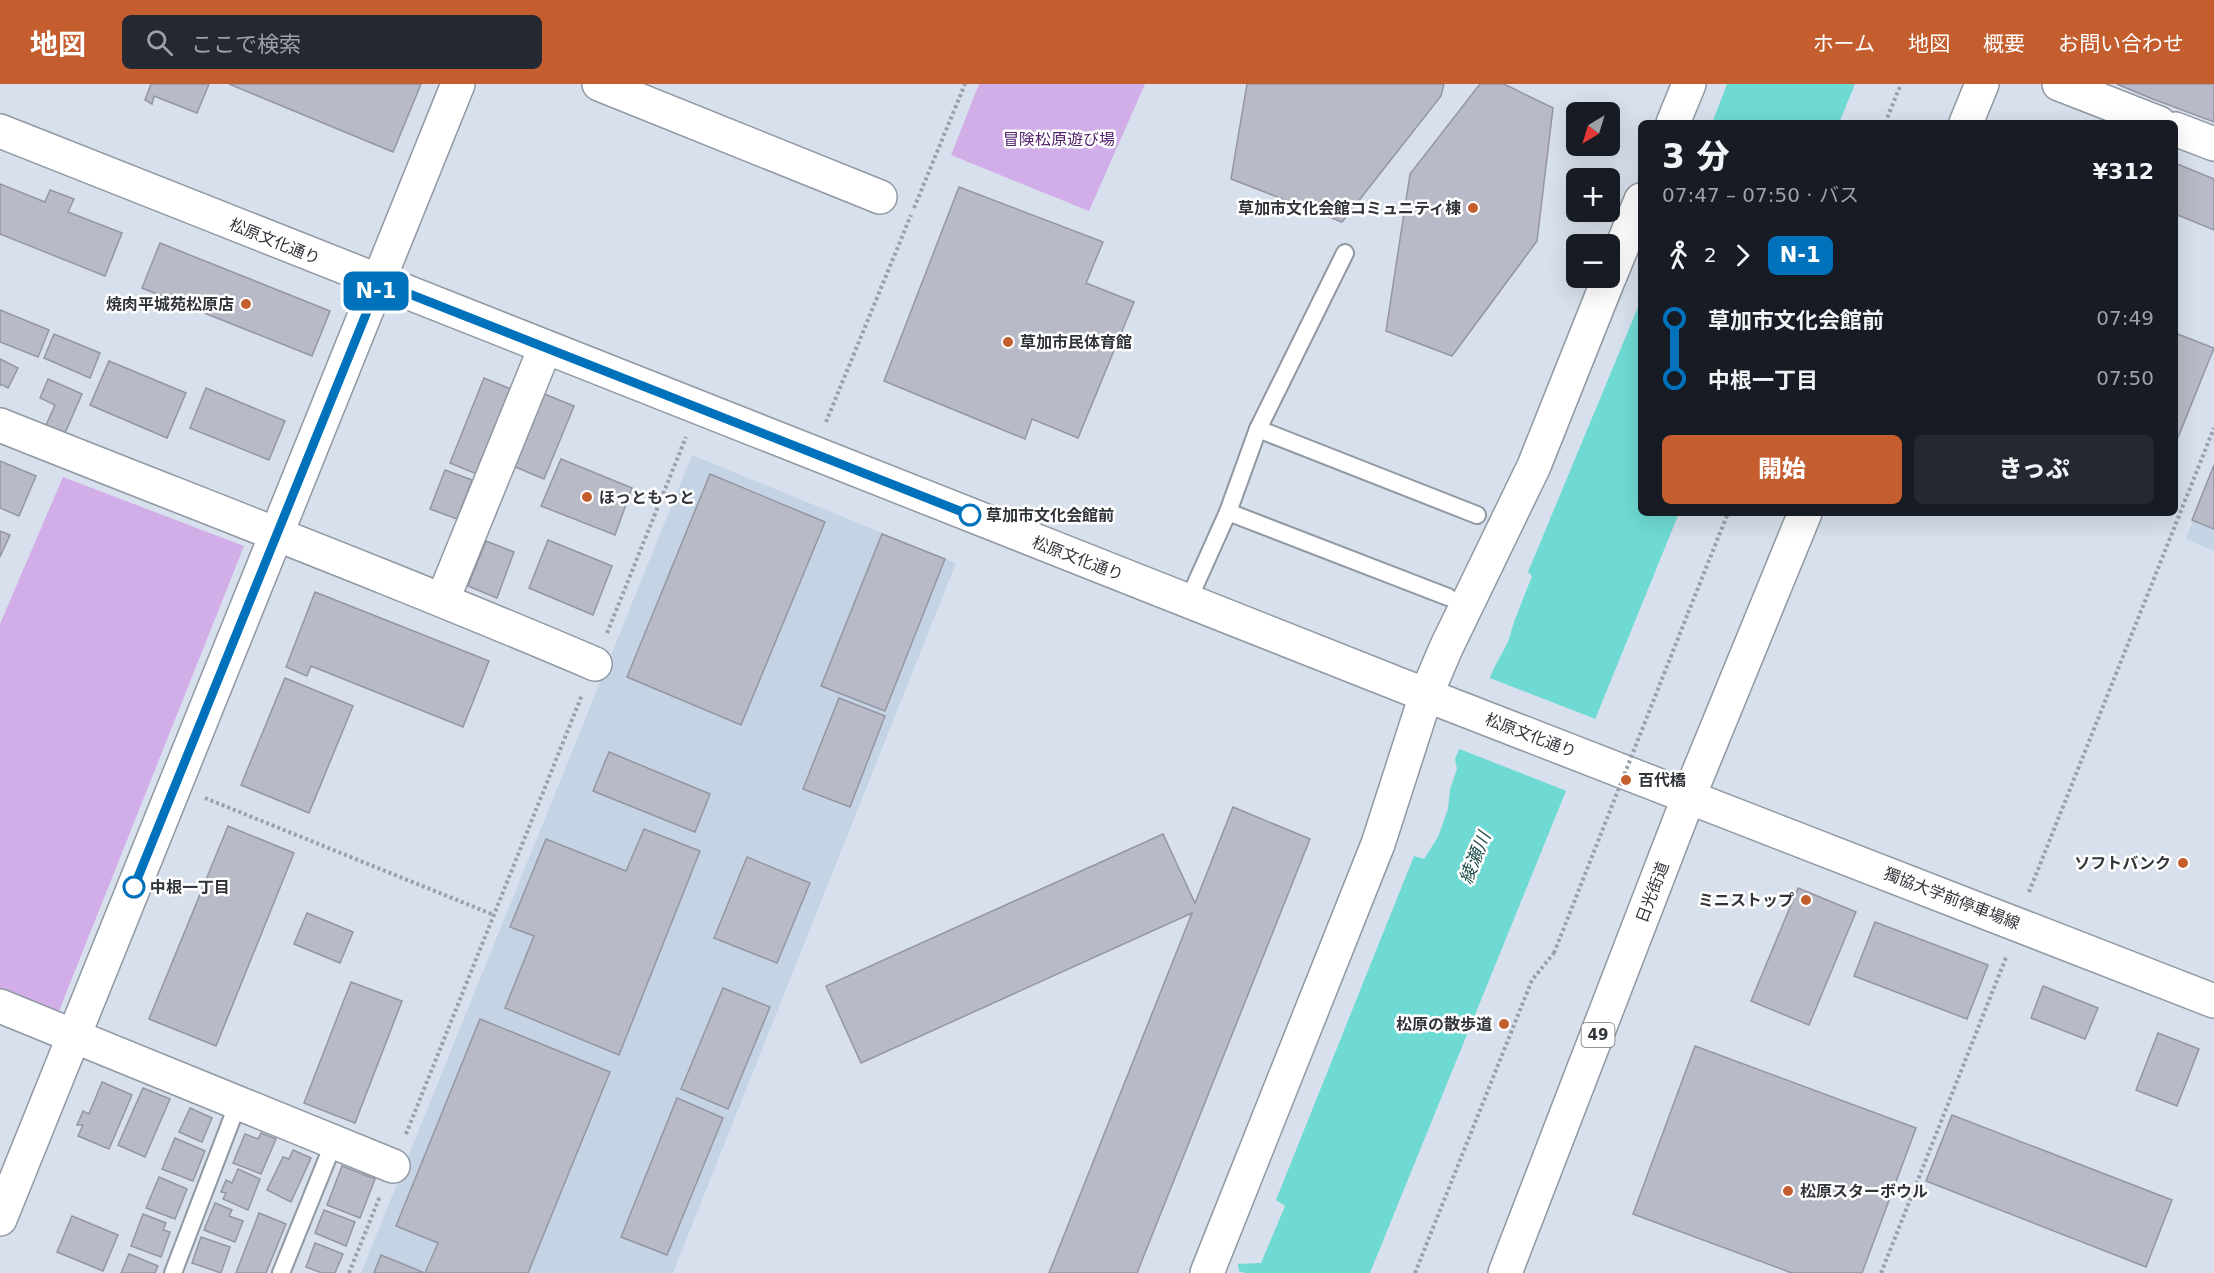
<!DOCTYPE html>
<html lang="ja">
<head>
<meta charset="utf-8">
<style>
  :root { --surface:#171b24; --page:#242831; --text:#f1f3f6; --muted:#9ea1a6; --accent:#c45e2f }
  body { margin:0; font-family:"DejaVu Sans","Noto Sans JP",sans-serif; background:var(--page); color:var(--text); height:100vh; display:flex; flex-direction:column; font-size:22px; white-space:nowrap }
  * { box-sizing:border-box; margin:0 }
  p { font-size:20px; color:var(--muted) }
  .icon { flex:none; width:33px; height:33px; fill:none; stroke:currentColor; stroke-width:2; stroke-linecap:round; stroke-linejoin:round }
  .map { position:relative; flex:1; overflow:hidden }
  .sheet { position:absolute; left:1638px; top:36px; width:540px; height:396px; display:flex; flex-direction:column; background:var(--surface); border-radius:9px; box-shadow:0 6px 24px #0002 }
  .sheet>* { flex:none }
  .badge { padding:0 12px; border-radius:9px; font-size:21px; line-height:39px }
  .needle { width:39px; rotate:218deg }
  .fabs { position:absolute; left:1566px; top:18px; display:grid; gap:12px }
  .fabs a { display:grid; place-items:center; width:54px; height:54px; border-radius:9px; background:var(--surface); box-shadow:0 6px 24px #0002; font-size:30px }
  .map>.badge { position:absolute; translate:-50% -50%; box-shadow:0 0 0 3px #fff }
  .legs { display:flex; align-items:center; gap:9px; height:66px; padding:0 24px; font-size:20px }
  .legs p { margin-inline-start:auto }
  .headline { display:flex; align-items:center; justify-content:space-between; height:102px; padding:0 24px }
  h1 { font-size:33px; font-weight:800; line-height:45px }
  .cta { display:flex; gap:12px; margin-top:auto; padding:12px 24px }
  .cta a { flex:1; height:69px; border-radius:9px; background:var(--accent); color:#fff; font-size:24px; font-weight:800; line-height:69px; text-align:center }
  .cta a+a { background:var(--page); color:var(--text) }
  ul { padding:0 24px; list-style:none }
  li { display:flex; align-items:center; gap:21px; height:60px; font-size:22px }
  li i { display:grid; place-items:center; width:9px; height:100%; margin:0 8px; background:currentColor }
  li i::after { content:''; width:15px; height:15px; margin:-8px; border:4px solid; border-radius:50%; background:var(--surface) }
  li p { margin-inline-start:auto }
  li:first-child i { background:linear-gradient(#0000 50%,currentColor 0) }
  li:last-child i { background:linear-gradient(currentColor 50%,#0000 0) }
  header { display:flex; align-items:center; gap:36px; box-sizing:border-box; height:84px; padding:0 30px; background:var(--accent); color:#fff }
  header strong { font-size:28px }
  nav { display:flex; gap:33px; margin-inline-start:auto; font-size:21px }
  .search { width:420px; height:54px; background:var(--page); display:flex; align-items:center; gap:15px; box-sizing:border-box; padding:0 21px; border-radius:9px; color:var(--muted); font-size:22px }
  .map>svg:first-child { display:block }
</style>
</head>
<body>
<header>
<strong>地図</strong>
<div class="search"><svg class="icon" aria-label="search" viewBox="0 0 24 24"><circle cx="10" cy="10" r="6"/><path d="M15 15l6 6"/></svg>ここで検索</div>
<nav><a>ホーム</a><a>地図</a><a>概要</a><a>お問い合わせ</a></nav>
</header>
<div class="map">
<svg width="2214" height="1189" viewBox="0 0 2214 1189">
  <rect width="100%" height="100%" fill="#d7e0ec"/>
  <g fill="#c5d4e4">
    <path d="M692,371L956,479L673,1189H361Z"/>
    <path d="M2214,381V467L2186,455Z"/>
  </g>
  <g fill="#d1aee7">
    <path d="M979,0H1145L1089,127L951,71Z"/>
    <path d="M63,393L244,462L59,927L46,930L0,911V540Z"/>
  </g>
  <g fill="#6fdad4">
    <path d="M1727,0H1855L1839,39H1712Z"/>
    <path d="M1641,216V429H1679L1370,1189H1245L1239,1187L1238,1180L1261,1179L1285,1122L1276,1116L1414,772L1424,775L1438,753L1448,725L1450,705L1457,685L1455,675L1494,584L1508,558L1514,538L1532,492L1528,488Z"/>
  </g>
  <path fill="#d7e0ec" d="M1487,593L1598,636L1569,708L1457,664Z"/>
  <g fill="#b8bac7" stroke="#9596a3" stroke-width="1.5">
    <path d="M151,0H209L197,29L154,12L152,20L145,16Z"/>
    <path d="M229,0H421L393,68Z"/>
    <path d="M1247,0H1444L1441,12L1342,138L1231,95Z"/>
    <path d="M1480,0H1504L1553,24L1537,157L1452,272L1386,247L1410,90Z"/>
    <path d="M2117,0H2159L2153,15Z"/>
    <path d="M2117,0H2214V38L2153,15Z"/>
    <path d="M2175,79L2214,95V146L2175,130Z"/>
    <path d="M0,100L45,118L50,106L74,115L68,128L122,149L105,192L0,150Z"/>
    <path d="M959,103L1103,158L1086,199L1134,218L1078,354L1032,335L1025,355L884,297Z"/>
    <path d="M160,159L330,227L312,272L142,204Z"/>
    <path d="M0,226L49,246L38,273L0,258Z"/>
    <path d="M2175,249L2214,264L2175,361Z"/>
    <path d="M54,250L100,269L90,294L44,274Z"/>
    <path d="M0,275L18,284L8,304L1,300L0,302Z"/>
    <path d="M109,277L186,309L167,354L90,321Z"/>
    <path d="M484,294L511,305L477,390L450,379Z"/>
    <path d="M48,295L82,310L65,349L46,341L55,321L40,314Z"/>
    <path d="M206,304L285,337L269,376L190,344Z"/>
    <path d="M542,309L574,322L544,395L513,382Z"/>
    <path d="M561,375L632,404L615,451L541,422Z"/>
    <path d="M0,377L36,392L19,432L0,424Z"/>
    <path d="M2214,381V445L2192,436Z"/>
    <path d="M445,386L472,396L457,435L430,425Z"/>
    <path d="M710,390L825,438L741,641L627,593Z"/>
    <path d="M0,447L10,451L0,473Z"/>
    <path d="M882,450L945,475L885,627L821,602Z"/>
    <path d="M548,456L612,482L593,531L529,504Z"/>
    <path d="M486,457L514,468L497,514L468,502Z"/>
    <path d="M315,508L489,577L463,643L311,582L307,592L286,583Z"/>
    <path d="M285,594L353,622L309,729L241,701Z"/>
    <path d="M839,614L885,632L850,723L803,705Z"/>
    <path d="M609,668L710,710L695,748L593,707Z"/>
    <path d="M1233,723L1310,755L1137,1189H1049L1192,829L861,979L826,902L1163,750L1195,819Z"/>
    <path d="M228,742L294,769L216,962L149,935Z"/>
    <path d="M644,745L700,767L619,971L505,924L534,852L510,843L546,755L626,787Z"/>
    <path d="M747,773L810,799L777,879L714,854Z"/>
    <path d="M1798,804L1856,828L1809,941L1751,917Z"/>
    <path d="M307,829L353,848L340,879L294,860Z"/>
    <path d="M1875,838L1988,881L1967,935L1854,892Z"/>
    <path d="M351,898L402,917L355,1039L304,1019Z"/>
    <path d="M2043,902L2098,924L2085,955L2031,934Z"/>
    <path d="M723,904L770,923L728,1025L681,1005Z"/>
    <path d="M480,935L610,988L528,1189H425L438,1159L396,1142Z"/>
    <path d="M2158,949L2199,965L2177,1022L2136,1006Z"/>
    <path d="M1695,962L1916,1044L1862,1189H1792L1633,1130Z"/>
    <path d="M102,998L132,1011L109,1065L78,1052L83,1041H77L83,1027L89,1030Z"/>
    <path d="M143,1004L170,1015L145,1073L118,1061Z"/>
    <path d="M677,1014L723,1034L667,1171L621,1153Z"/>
    <path d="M190,1024L212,1034L202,1058L179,1048Z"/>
    <path d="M1952,1031L2172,1116L2146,1183L1926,1097Z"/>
    <path d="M261,1049L276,1055L261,1090L233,1079L245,1050L258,1055Z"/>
    <path d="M175,1054L205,1067L193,1097L162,1085Z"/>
    <path d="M293,1066L311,1074L291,1118L267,1106L283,1073L289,1075Z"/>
    <path d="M342,1082L375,1095L360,1134L327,1121Z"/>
    <path d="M238,1085L260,1095L248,1126L223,1115L226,1109L221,1108L226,1096L232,1099Z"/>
    <path d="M159,1093L187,1105L175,1135L146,1124Z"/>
    <path d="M215,1119L232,1126L229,1132L243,1137L235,1158L204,1146Z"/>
    <path d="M324,1126L355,1138L346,1162L315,1149Z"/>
    <path d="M259,1129L286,1140L266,1189H236Z"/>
    <path d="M143,1130L166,1139L163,1146L170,1148L161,1173L131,1162Z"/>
    <path d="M72,1132L118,1151L103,1187L57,1168Z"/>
    <path d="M201,1153L230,1163L221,1189L192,1179Z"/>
    <path d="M315,1159L343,1170L335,1189H322L306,1183Z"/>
    <path d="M129,1170L158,1182L155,1189H121Z"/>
    <path d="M381,1171L425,1189H374Z"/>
  </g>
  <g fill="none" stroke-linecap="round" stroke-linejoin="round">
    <g stroke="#8f98a3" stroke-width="20">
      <g id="lane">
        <path d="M1258,345L1477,431"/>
        <path d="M1228,428L1448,513"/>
        <path d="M1188,517L1228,428L1258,345L1345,169"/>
        <path d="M173,1189L238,1019"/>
        <path d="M281,1189L334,1058"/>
      </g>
    </g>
    <g stroke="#8f98a3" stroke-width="36">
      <g id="street">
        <path d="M599,0L880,113"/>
        <path d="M2059,0L2159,39"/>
        <path d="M1673,39L1689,0"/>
        <path d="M2175,45L2214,60"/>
        <path d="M1610,192L1641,116"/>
        <path d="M0,341C198,420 398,496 595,580"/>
        <path d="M443,515L545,264"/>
        <path d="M0,922L393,1082"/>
        <path d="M1207,1189L1378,760L1426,611L1446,564L1534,382L1609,194"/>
      </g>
    </g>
    <g stroke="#8f98a3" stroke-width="36">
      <g id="secondary">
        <path d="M0,47L1426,611L2214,917"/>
        <path d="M0,1135L458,0"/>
      </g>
    </g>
    <g stroke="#8f98a3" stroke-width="36">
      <g id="primary">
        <path d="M1966,39L1982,0"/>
        <path d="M1505,1189L1689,712L1805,429"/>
      </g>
    </g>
    <g stroke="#9aa0aa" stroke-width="4" stroke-dasharray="3 3" stroke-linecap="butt">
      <path d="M1885,39L1901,0"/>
      <path d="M914,124L965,0"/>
      <path d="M826,338L911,131"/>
      <path d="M1688,529L1728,429"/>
      <path d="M607,549L686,353"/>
      <path d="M205,714L494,831"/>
      <path d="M2029,808L2214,344"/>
      <path d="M406,1050L582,611"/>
      <path d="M349,1189L380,1112"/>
      <path d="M1415,1189L1532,896L1554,869"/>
      <path d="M1881,1189L2007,871"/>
    </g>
    <use href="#lane" stroke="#fff" stroke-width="16"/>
    <use href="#street" stroke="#fff" stroke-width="33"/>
    <use href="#secondary" stroke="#fff" stroke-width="33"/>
    <use href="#primary" stroke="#fff" stroke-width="33"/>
    <path stroke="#9aa0aa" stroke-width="4" stroke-dasharray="3 3" stroke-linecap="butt" d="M1554,869L1688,529"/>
  </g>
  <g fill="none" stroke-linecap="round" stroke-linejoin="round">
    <g stroke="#fff" stroke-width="14">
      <path id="line-1" d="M134,803L379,198L970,431"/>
    </g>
    <use href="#line-1" stroke="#0072bc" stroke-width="9"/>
  </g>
  <g fill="#c45e2f" stroke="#fff" stroke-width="2">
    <circle cx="1473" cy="124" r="6"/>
    <circle cx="246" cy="220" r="6"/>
    <circle cx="1008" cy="258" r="6"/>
    <circle cx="587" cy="413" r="6"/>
    <circle cx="1626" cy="696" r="6"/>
    <circle cx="2183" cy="779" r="6"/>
    <circle cx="1806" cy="816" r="6"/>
    <circle cx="1504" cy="940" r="6"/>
    <circle cx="1788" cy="1107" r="6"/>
  </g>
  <g fill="#fff" stroke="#0072bc" stroke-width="3">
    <circle cx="970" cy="431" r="10"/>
    <circle cx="134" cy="803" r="10"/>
  </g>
  <g text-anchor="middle" stroke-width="5" stroke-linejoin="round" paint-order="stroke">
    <rect fill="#fff" stroke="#6f7174" stroke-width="1.5" x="1581.5" y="939" width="33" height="24" rx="4.5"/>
    <g font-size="15" font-weight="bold" fill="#313439">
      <text x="1598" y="956">49</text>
    </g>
    <g font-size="16" fill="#55236e" stroke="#fff">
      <text x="1059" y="61">冒険松原遊び場</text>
    </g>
    <g font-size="16" font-weight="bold" fill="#313439" stroke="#fff" text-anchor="end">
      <text x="1461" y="130">草加市文化会館コミュニティ棟</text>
      <text x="234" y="226">焼肉平城苑松原店</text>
      <text x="1020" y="264" text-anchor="start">草加市民体育館</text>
      <text x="599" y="419" text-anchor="start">ほっともっと</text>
      <text x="1638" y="702" text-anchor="start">百代橋</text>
      <text x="2171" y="785">ソフトバンク</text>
      <text x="1794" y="822">ミニストップ</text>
      <text x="1492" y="946">松原の散歩道</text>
      <text x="1800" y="1113" text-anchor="start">松原スターボウル</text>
    </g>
    <g font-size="16" fill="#313439" stroke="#fff">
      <text transform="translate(275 157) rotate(22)" y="6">松原文化通り</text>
      <text transform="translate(1078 474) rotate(21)" y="6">松原文化通り</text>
      <text transform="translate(1531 651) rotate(21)" y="6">松原文化通り</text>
      <text transform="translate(1652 808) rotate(-69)" y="6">日光街道</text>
      <text transform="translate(1952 814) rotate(21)" y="6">獨協大学前停車場線</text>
    </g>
    <g font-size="16" font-weight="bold" fill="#313439" stroke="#fff" text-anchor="start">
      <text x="986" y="437">草加市文化会館前</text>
      <text x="150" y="809">中根一丁目</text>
    </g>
    <g font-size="18" font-style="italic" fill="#20504d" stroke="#fff">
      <text transform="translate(1475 774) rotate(-68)" y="6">綾瀬川</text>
    </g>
  </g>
</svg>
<div class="fabs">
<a><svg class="needle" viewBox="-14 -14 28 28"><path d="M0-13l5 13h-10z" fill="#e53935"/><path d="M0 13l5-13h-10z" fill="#9ea1a6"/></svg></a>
<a>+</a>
<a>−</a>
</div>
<b class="badge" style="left:376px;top:207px;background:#0072bc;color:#fff">N-1</b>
<section class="sheet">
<div class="headline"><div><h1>3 分</h1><p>07:47 – 07:50 · バス</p></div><b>¥312</b></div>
<div class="legs"><svg class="icon" aria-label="walk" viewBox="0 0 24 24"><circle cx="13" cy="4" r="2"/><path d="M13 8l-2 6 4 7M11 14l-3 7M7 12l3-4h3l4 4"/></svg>2<svg class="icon" aria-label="forward" viewBox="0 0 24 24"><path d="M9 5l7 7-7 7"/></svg><b class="badge" style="background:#0072bc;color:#fff">N-1</b></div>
<ul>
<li><i style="color:#0072bc"></i><b>草加市文化会館前</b><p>07:49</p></li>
<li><i style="color:#0072bc"></i><b>中根一丁目</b><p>07:50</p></li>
</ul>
<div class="cta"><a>開始</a><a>きっぷ</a></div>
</section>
</div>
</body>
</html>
